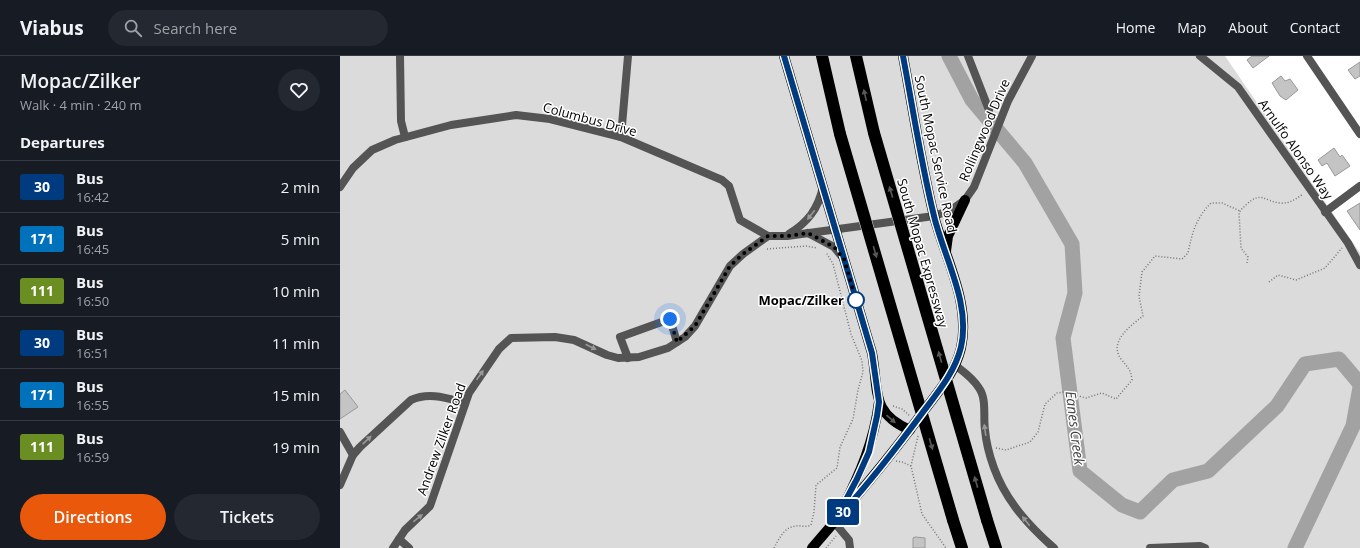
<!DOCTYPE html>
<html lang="en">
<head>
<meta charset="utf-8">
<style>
  :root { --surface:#171b24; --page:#242831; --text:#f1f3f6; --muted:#9ea1a6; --line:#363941; --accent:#ea580c }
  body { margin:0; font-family:"Open Sans",sans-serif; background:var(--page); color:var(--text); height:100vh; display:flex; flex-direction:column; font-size:15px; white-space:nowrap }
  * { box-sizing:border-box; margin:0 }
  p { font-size:13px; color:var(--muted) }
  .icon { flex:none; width:22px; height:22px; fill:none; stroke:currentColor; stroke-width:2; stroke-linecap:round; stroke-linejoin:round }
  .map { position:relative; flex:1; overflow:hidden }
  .details { display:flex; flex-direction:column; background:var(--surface); width:340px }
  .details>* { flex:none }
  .badge { padding:0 8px; border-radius:3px; font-size:14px; line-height:26px }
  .you { position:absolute; width:20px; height:20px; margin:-10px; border:3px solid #fff; border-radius:50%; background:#1a73e8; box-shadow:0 0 0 6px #1a73e833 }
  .map>.badge { position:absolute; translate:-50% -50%; box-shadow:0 0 0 2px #fff }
  h2 { padding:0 20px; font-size:15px; line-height:36px }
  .round { display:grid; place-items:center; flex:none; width:42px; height:42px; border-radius:21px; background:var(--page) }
  .headline { display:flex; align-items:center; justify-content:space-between; height:68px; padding:0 20px }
  h1 { font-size:19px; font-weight:600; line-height:30px }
  .action { display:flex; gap:8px; margin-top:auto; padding:8px 20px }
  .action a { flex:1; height:46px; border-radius:24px; background:var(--accent); color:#fff; font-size:16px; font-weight:600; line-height:46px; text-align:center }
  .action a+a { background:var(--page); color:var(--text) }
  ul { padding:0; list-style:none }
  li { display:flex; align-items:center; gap:12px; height:52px; padding:0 20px; border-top:1px solid var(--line) }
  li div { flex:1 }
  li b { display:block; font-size:15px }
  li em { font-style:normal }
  li .badge { min-width:44px; font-weight:700; text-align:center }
  header { display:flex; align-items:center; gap:24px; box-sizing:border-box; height:56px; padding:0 20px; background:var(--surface); border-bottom:1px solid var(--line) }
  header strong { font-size:19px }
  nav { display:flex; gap:22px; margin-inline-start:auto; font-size:14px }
  .search { width:280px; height:36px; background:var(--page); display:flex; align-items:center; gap:10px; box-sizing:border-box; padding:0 14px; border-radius:22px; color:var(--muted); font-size:15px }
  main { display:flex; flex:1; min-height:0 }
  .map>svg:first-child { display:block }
</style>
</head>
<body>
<header>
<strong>Viabus</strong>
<div class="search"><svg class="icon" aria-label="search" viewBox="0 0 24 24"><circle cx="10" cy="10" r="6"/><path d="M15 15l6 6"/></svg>Search here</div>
<nav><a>Home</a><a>Map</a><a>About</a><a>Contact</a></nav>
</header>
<main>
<section class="details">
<div class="headline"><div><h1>Mopac/Zilker</h1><p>Walk · 4 min · 240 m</p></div><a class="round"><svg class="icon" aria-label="heart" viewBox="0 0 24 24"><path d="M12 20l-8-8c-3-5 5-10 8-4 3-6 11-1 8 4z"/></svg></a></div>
<h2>Departures</h2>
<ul>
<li><span class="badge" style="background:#003b80;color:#fff">30</span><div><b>Bus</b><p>16:42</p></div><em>2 min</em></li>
<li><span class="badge" style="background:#0072bc;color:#fff">171</span><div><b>Bus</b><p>16:45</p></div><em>5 min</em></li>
<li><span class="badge" style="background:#6b8e23;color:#fff">111</span><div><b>Bus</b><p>16:50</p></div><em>10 min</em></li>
<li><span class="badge" style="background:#003b80;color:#fff">30</span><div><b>Bus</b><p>16:51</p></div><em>11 min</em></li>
<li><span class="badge" style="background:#0072bc;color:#fff">171</span><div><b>Bus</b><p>16:55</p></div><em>15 min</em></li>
<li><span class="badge" style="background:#6b8e23;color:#fff">111</span><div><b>Bus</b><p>16:59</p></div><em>19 min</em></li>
</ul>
<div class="action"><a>Directions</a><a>Tickets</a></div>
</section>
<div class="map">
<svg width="1020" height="492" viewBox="0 0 1020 492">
  <rect width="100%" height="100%" fill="#fff"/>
  <path fill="#dbdbdb" d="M0,0H885L1020,197V492H0Z"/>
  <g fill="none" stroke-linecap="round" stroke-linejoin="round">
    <g stroke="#a2a2a2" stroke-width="15">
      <path d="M609,0L632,44L685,107L732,188L735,237L723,282L740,415L782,449L800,456L833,424L868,415L937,350L965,308L999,303L1020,328"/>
      <path d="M955,492L1013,370L1020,331"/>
    </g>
  </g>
  <g fill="#c4c4c4" stroke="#989898">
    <path d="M912,0H929L913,12L907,4Z"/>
    <path d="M1020,6V20L1015,23L1008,14Z"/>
    <path d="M941,20L945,25L950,23L958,34L946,44L940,40L932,27Z"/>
    <path d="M994,92L1000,101L1002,99L1010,110L995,120L987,107L982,110L978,104Z"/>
    <path d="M1020,147V174L1007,155Z"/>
    <path d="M5,334L18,351L0,363V338Z"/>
    <path d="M575,481L585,482V492H573V482Z"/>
  </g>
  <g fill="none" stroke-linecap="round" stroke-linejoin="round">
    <g stroke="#dbdbdb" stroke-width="11">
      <g id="major">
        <path d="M444,0L532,297C539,334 530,357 570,374"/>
        <path d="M606,195L608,180L625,144"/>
        <path d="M502,453C520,418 534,385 539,346"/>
        <path d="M472,492C510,448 548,404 583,356C598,336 615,317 621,292C631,247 605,202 594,160C581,108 573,53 563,0"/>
      </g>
    </g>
    <g stroke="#dbdbdb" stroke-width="13">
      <g id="highway">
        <path d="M482,0L500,78"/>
        <path d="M516,0L534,77"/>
        <path d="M613,464L622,492"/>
        <path d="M647,464L656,492"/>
      </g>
    </g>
    <g stroke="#767676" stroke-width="1.5" stroke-dasharray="1 2" stroke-linecap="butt">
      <path d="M427,193L466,190L477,192"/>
      <path d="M907,207L908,201L901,192L899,157C901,153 904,151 907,148C921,135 924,145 940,147C949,148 956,143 963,138"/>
      <path d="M929,226L938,219L956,224L985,212L1002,192"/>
      <path d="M553,350L562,353L570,360"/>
      <path d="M578,380L571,410L582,458L606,492"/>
      <path d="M656,392L666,394L690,386L698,376L705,348L717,337L724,336L746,342L762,337L776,343L792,324C791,313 787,311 781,303C768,285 792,269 803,260L799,240L802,216L815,200L842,203L848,197C852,177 856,162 871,147H882L900,155"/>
      <path d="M556,405L562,406L571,410"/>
      <path d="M507,468L522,449"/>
      <path d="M434,492C439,483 444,471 456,470C461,469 466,472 471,469L474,456L476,429L497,412L500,391L513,363L518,334L523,316L522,305L511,278L493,208L486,196"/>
      <path d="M486,492L496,480"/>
    </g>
    <g stroke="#545454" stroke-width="8">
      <path d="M60,0L61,65L65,81"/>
      <path d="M628,0L649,54"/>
      <path d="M860,0L898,31L1008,187L1020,209"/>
      <path d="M967,0L1020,78"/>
      <path d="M281,81L288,0"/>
      <path d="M0,131L13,112L32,94L55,84L111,69L176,59L210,63L281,81L382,124L389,130L400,164L428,180"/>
      <path d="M985,156L1020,130"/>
      <path d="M468,177L494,191L503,202"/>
      <path d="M449,178C468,166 478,153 483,131"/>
      <path d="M288,302L280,281L330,263L337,286"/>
      <path d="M615,309C624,316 633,322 639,332C647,343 643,361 645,374C646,386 650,401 654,412C666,445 689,470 714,492"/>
      <path d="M0,376L13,399"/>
      <path d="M0,429L13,399L20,391L71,344C89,336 106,342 125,347"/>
      <path d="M494,466L509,484L510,492"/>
      <path d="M59,483L69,492"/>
      <path d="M53,492L65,474L90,450L129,337L159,293L171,282L215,281L234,284L267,299L278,302L299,301L328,292L345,281L355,270L390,210L403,198L428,180H447L594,160L611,154L625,144L634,131L668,45L692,0"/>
      <path d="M810,492L860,490L865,492"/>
    </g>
    <use href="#major" stroke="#000" stroke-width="10"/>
    <use href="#highway" stroke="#000" stroke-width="12"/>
    <g stroke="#dbdbdb" stroke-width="13" stroke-linecap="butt">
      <g id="highway-bridge">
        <path d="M534,77L647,464"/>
        <path d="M500,78L613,464"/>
      </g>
    </g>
    <use href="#highway-bridge" stroke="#000" stroke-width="12"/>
  </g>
  <defs><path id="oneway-solid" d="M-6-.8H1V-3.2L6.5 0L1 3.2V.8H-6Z"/></defs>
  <g fill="#595959">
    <use href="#oneway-solid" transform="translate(525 39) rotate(-103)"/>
    <use href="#oneway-solid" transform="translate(551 136) rotate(-106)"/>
    <use href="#oneway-solid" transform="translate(535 196) rotate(74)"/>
    <use href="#oneway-solid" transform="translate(600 301) rotate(-106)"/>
    <use href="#oneway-solid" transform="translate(551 363) rotate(41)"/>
    <use href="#oneway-solid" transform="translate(591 388) rotate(74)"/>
    <use href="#oneway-solid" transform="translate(636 426) rotate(-106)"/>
  </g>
  <g fill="#989898">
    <use href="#oneway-solid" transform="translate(471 159) rotate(128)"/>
    <use href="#oneway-solid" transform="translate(251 291) rotate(27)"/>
    <use href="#oneway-solid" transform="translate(140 319) rotate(-55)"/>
    <use href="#oneway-solid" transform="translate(645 374) rotate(-98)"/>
    <use href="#oneway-solid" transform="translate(27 384) rotate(-43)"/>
    <use href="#oneway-solid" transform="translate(78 462) rotate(-39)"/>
    <use href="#oneway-solid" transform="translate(686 465) rotate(-128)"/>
  </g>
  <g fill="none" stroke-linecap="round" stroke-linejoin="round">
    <g stroke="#fff" stroke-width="9">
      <path id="line" d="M444,0L532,297L539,346L537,360L529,396L517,423L494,466C526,431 555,394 583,356C598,336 615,316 621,291C631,247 604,202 594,160C581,107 573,53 563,0"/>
    </g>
    <use href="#line" stroke="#003b80" stroke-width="6"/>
    <path stroke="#000" stroke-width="4" stroke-dasharray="0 7.2" d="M330,263L337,286L355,270L390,210L403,198L428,180H447L468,177L494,191L504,203L516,244"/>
  </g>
  <circle fill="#fff" stroke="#003b80" stroke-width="2" cx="516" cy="244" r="8"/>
  <g text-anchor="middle" stroke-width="3" stroke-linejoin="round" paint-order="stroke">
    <g font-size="13" fill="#000" stroke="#fff">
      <text transform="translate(250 63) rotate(15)" y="5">Columbus Drive</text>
      <text transform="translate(644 74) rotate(-67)" y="5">Rollingwood Drive</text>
      <text transform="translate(956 93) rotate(55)" y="5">Arnulfo Alonso Way</text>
      <text transform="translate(596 98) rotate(78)" y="5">South Mopac Service Road</text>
      <text transform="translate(583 197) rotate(74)" y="5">South Mopac Expressway</text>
      <text transform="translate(101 383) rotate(-70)" y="5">Andrew Zilker Road</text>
    </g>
    <g font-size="13" font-weight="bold" fill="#000" stroke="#fff" text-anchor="end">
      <text x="504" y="249">Mopac/Zilker</text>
    </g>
    <g font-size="14" font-style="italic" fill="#434343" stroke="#fff">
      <text transform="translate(735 372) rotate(83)" y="5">Eanes Creek</text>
    </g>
  </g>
</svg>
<div class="you" style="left:330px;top:263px"></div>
<b class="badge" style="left:503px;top:456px;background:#003b80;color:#fff">30</b>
</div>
</main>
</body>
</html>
